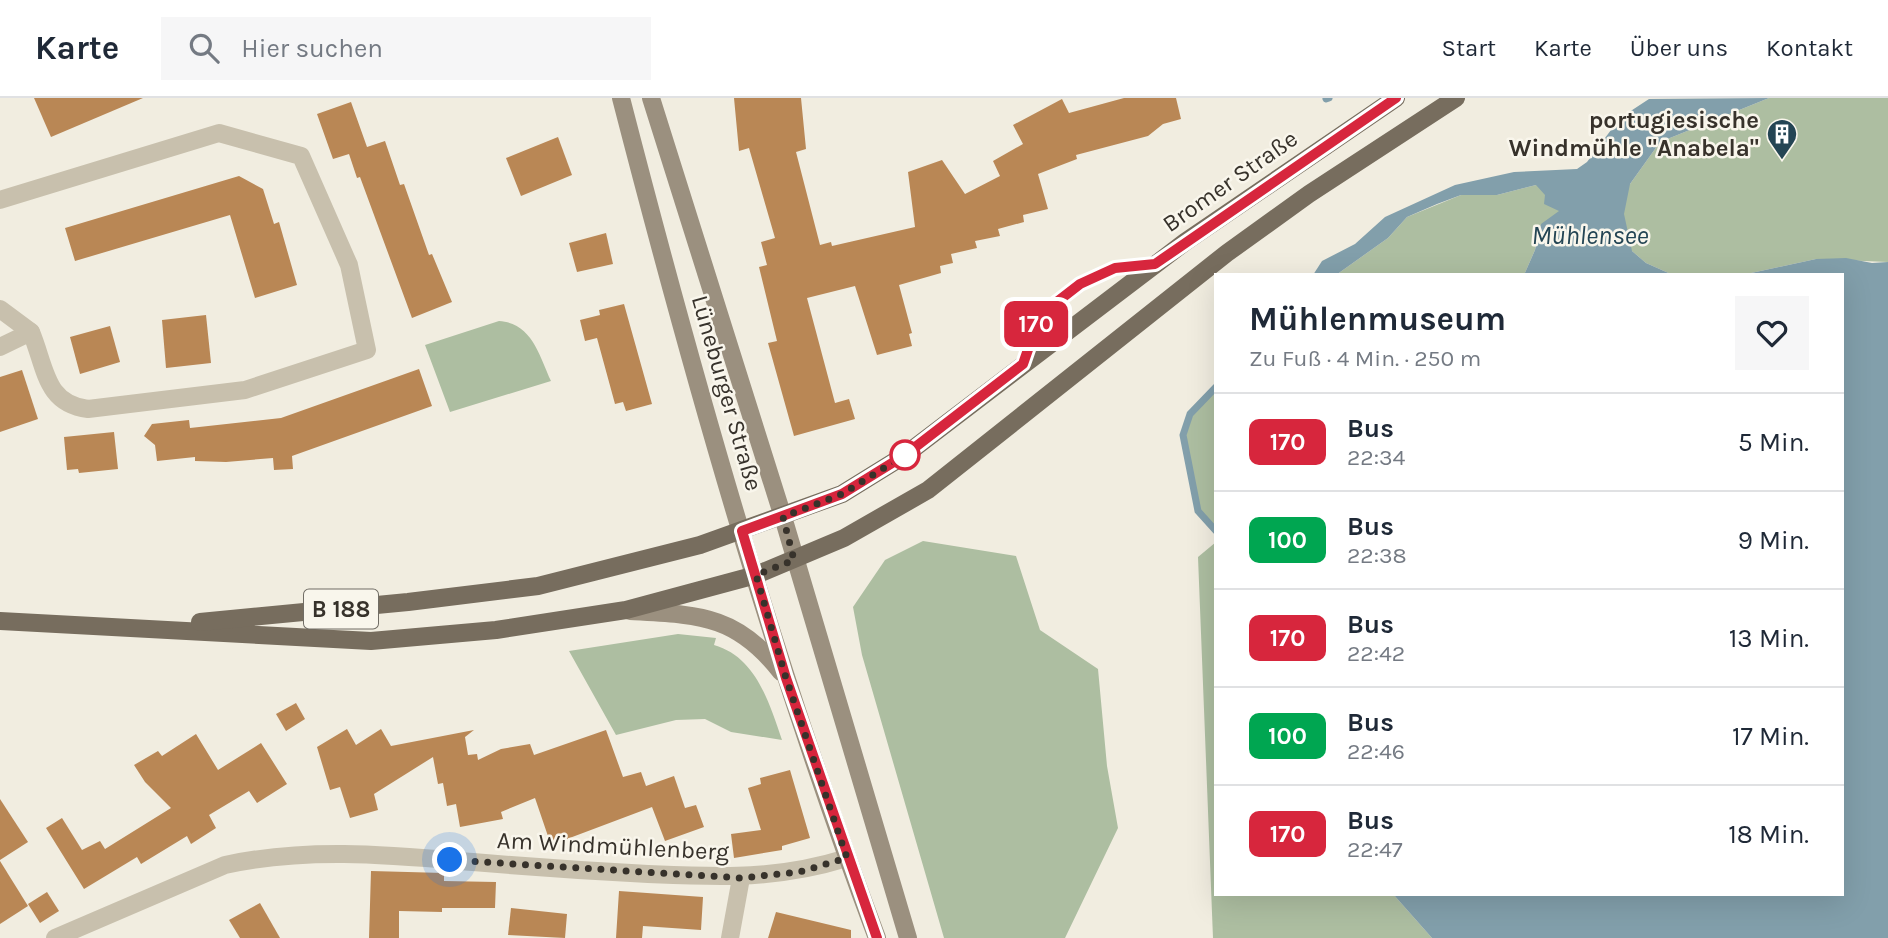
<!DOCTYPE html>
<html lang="de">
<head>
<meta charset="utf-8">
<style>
  :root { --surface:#fff; --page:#f6f6f7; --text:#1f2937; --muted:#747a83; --line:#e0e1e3 }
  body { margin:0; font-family:Karla,sans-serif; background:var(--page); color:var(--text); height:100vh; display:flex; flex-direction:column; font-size:26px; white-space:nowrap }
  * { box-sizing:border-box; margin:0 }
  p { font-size:23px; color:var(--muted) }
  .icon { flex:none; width:38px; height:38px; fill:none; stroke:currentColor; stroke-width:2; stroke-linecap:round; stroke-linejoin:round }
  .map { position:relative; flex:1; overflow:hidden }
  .panel { position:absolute; left:1214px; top:175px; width:630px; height:623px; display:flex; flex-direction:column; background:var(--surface); border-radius:0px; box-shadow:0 7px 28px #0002 }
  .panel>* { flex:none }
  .badge { padding:0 14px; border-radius:10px; font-size:24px; line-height:46px }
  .you { position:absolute; width:35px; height:35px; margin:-18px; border:5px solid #fff; border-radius:50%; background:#1a73e8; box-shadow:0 0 0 10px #1a73e833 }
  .map>.badge { position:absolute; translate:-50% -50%; box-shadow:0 0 0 4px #fff }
  .round { display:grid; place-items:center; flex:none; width:74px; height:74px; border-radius:0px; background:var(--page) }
  .headline { display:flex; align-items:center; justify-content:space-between; height:119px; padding:0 35px }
  h1 { font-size:33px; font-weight:700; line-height:52px }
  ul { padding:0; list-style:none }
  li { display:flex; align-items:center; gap:21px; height:98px; padding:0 35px; border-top:2px solid var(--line) }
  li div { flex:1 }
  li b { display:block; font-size:26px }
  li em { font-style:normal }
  li .badge { min-width:77px; font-weight:700; text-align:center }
  header { display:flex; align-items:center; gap:42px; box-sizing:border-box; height:98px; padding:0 35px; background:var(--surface); border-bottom:2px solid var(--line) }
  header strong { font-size:33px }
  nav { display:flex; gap:38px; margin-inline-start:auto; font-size:24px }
  .search { width:490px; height:63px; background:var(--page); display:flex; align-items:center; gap:18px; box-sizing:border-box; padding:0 24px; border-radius:0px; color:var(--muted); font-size:26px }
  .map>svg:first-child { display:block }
</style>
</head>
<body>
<header>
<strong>Karte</strong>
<div class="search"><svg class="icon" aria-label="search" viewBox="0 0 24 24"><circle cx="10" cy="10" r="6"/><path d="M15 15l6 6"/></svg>Hier suchen</div>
<nav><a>Start</a><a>Karte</a><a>Über uns</a><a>Kontakt</a></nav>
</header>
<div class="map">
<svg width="1888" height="840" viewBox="0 0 1888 840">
  <rect width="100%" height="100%" fill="#f1ede0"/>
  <g fill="#adbea1">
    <path d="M1769,0H1888V164L1816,161L1742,177H1673L1646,165L1632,153L1541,126L1535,152L1524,177H1336L1388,140L1407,119L1461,97H1497L1536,87L1630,86L1660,44Z"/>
    <path d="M499,223C532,225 539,257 551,283L450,314L425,247Z"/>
    <path d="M1216,289V433L1198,413L1183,337L1190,316Z"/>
    <path d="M923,443L1016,458L1040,532L1098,571L1107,668L1118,730L1065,840H944L862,557L853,509L885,462Z"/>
    <path d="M1216,444V796H1393L1432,840H1213L1198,459Z"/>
    <path d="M678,536L716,540L714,547C756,559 769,604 782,642L731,634L705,621L676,622L616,637L569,553Z"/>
  </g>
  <g fill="#829fab">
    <path d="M1769,0L1660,44L1630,86L1624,116L1632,153L1646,165L1673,177H1524L1535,152L1541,126L1559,113L1544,106L1545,97L1536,87L1497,97H1461L1437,106L1407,119L1388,140L1336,177H1313L1322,163L1355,146L1385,119L1455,87L1514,74L1577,71L1587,64L1620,20L1649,1Z"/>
    <path d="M1846,160L1872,165L1888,164V840H1432L1393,796H1843V177H1742L1816,161Z"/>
  </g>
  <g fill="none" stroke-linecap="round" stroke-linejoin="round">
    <g stroke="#829fab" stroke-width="7">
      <path d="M1326,1L1329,0"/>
      <path d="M1216,289L1190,316L1183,337L1198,413L1216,433"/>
    </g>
  </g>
  <g fill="#b98755">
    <path d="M34,0H143L51,39Z"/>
    <path d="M734,0H801L806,51L796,54L820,147L831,144L832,148L915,129L908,74L942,62L965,96L1000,78L993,63L1023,46L1013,27L1062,1L1069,15L1124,0H1176L1181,21L1163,26L1148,38L1076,57L1077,61L1038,76L1048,111L1023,117L1024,124L998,131L1000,138L975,143L977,150L951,156L953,165L940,168L941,175L899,187L912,235L909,236L912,248L877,257L855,188L807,200L835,305L849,301L855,321L794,338L768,245L777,243L759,169L767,167L761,144L775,140L749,50L739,53Z"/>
    <path d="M351,4L367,49L385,43L400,87L404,86L429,157L432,156L452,204L412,220L360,79L357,80L349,56L333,61L317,16Z"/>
    <path d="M558,39L572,77L521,98L506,60Z"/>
    <path d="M239,78L263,91L274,126L279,124L297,187L255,200L230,117L75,163L65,130Z"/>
    <path d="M606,135L613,166L577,174L569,145Z"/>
    <path d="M624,206L652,306L626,313L623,304L615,306L597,240L585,243L580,222L600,217L599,212Z"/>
    <path d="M206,217L211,265L166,270L162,222Z"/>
    <path d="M110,228L120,264L80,276L70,239Z"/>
    <path d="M419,271L432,308L292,358L293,371L274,372L273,360L226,364L195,363V359L157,363L155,347L144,338L152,326L189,322L190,330L281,320Z"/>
    <path d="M22,272L38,321L0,334V279Z"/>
    <path d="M114,334L118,371L79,375L78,371L67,372L64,339Z"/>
    <path d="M296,605L305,621L286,633L276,616Z"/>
    <path d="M347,631L356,647L381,631L391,648L474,632L465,639L468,657L477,656L478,662L501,651L530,646L534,657L606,632L623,679L641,674L646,688L674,678L685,710L696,707L704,729L665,743L652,709L551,747L535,700L501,714L503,721L460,729L456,706L447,708L443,685L438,686L433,659L374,696L378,712L350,720L340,689L330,692L317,649Z"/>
    <path d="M196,636L218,672L261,645L287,686L257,705L249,693L209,717L216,730L191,746L187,738L141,766L137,759L84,791L46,730L62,720L82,752L100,743L105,751L171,710L145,684L134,667L158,653L162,658Z"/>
    <path d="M790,672L810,740L782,748V752L734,760L731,736L761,732L748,690L761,686L760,680Z"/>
    <path d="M0,701L28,744L0,762Z"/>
    <path d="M0,763L28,808L0,826Z"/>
    <path d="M371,773L444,775V783L496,784L495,810H442V814L399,813V840H369Z"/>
    <path d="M619,793L703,799L701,832L643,828L642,840H616Z"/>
    <path d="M47,794L59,813L40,825L28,806Z"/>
    <path d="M260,805L280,840H240L229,822Z"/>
    <path d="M511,810L567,816L565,840L508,837Z"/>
    <path d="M776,814L851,832V840H768Z"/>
  </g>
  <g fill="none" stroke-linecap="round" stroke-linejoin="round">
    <g stroke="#c8c0ad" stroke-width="18">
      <path d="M0,102L219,35L301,58L349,167L367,252L245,292L88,311C45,306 46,270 31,234L0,249"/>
      <path d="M0,211L31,234"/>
      <path d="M55,840L225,767C308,749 390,757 473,764C531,769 590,773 648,776C721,779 776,782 847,760"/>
      <path d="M730,840L741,780"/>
    </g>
    <g stroke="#9b907f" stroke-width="18">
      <path d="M621,0C694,283 774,566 877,840"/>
      <path d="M651,0L783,419L908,840"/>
      <path d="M630,513C698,517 736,516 781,574"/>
    </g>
    <g stroke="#776d5e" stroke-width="18">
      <path d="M0,523L371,543L496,532L626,512L756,477L844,440L928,392L1227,155L1309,96L1456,0"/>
      <path d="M200,524L408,504L538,488L700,447L842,396L905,357L1185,144L1396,0"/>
    </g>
  </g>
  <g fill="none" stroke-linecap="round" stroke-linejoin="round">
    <g stroke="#fff" stroke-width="16">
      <path id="line" d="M877,840L786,580L742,433L842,396L905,357L1023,266L1040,217L1080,186L1115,170L1155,166L1396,0"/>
    </g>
    <use href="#line" stroke="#d7263d" stroke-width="10"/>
    <path stroke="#37322b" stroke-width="7" stroke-dasharray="0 12.6" d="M450,762L741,780L799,774L847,760L786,580L756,477L794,462L783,419L842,396L905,357"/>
  </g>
  <defs>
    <g id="building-pin" transform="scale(1.575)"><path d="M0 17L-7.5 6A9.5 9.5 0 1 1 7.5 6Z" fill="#244554" stroke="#f9f6ec"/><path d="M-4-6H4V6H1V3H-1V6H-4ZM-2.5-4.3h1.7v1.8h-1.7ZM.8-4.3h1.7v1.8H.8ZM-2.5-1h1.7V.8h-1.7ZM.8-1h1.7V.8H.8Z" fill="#fff"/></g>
  </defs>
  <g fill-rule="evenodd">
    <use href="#building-pin" x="1782" y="36"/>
  </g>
  <circle fill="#fff" stroke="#d7263d" stroke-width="3.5" cx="905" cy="357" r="14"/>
  <g text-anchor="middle" stroke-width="5" stroke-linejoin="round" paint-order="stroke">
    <rect fill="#f9f6ec" stroke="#716d65" stroke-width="2" x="304" y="491.5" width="74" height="39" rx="5"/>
    <g font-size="23" font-weight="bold" fill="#37322b">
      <text x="341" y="519">B 188</text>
    </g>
    <g font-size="24" font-weight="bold" fill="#37322b" stroke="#f9f6ec" text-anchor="end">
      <text x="1759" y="30">portugiesische<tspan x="1759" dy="28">Windmühle "Anabela"</tspan></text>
    </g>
    <g font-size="24" fill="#37322b" stroke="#f9f6ec">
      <text transform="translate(1230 83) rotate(-35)" y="8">Bromer Straße</text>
      <text transform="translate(727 295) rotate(74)" y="8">Lüneburger Straße</text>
      <text transform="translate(613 748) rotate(3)" y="8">Am Windmühlenberg</text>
    </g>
    <g font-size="26" font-style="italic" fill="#244554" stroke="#f9f6ec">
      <text x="1590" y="146">Mühlensee</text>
    </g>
  </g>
</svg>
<div class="you" style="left:450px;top:762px"></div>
<b class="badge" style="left:1036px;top:226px;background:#d7263d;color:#fff">170</b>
<section class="panel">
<div class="headline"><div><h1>Mühlenmuseum</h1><p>Zu Fuß · 4 Min. · 250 m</p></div><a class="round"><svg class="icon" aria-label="heart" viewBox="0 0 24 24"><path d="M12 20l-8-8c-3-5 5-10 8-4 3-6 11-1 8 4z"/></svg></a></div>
<ul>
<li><span class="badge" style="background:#d7263d;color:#fff">170</span><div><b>Bus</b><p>22:34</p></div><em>5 Min.</em></li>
<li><span class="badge" style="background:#00a651;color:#fff">100</span><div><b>Bus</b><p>22:38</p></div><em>9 Min.</em></li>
<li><span class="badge" style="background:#d7263d;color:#fff">170</span><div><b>Bus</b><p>22:42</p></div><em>13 Min.</em></li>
<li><span class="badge" style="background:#00a651;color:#fff">100</span><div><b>Bus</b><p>22:46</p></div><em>17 Min.</em></li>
<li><span class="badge" style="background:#d7263d;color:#fff">170</span><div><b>Bus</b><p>22:47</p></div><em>18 Min.</em></li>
</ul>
</section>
</div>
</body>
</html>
